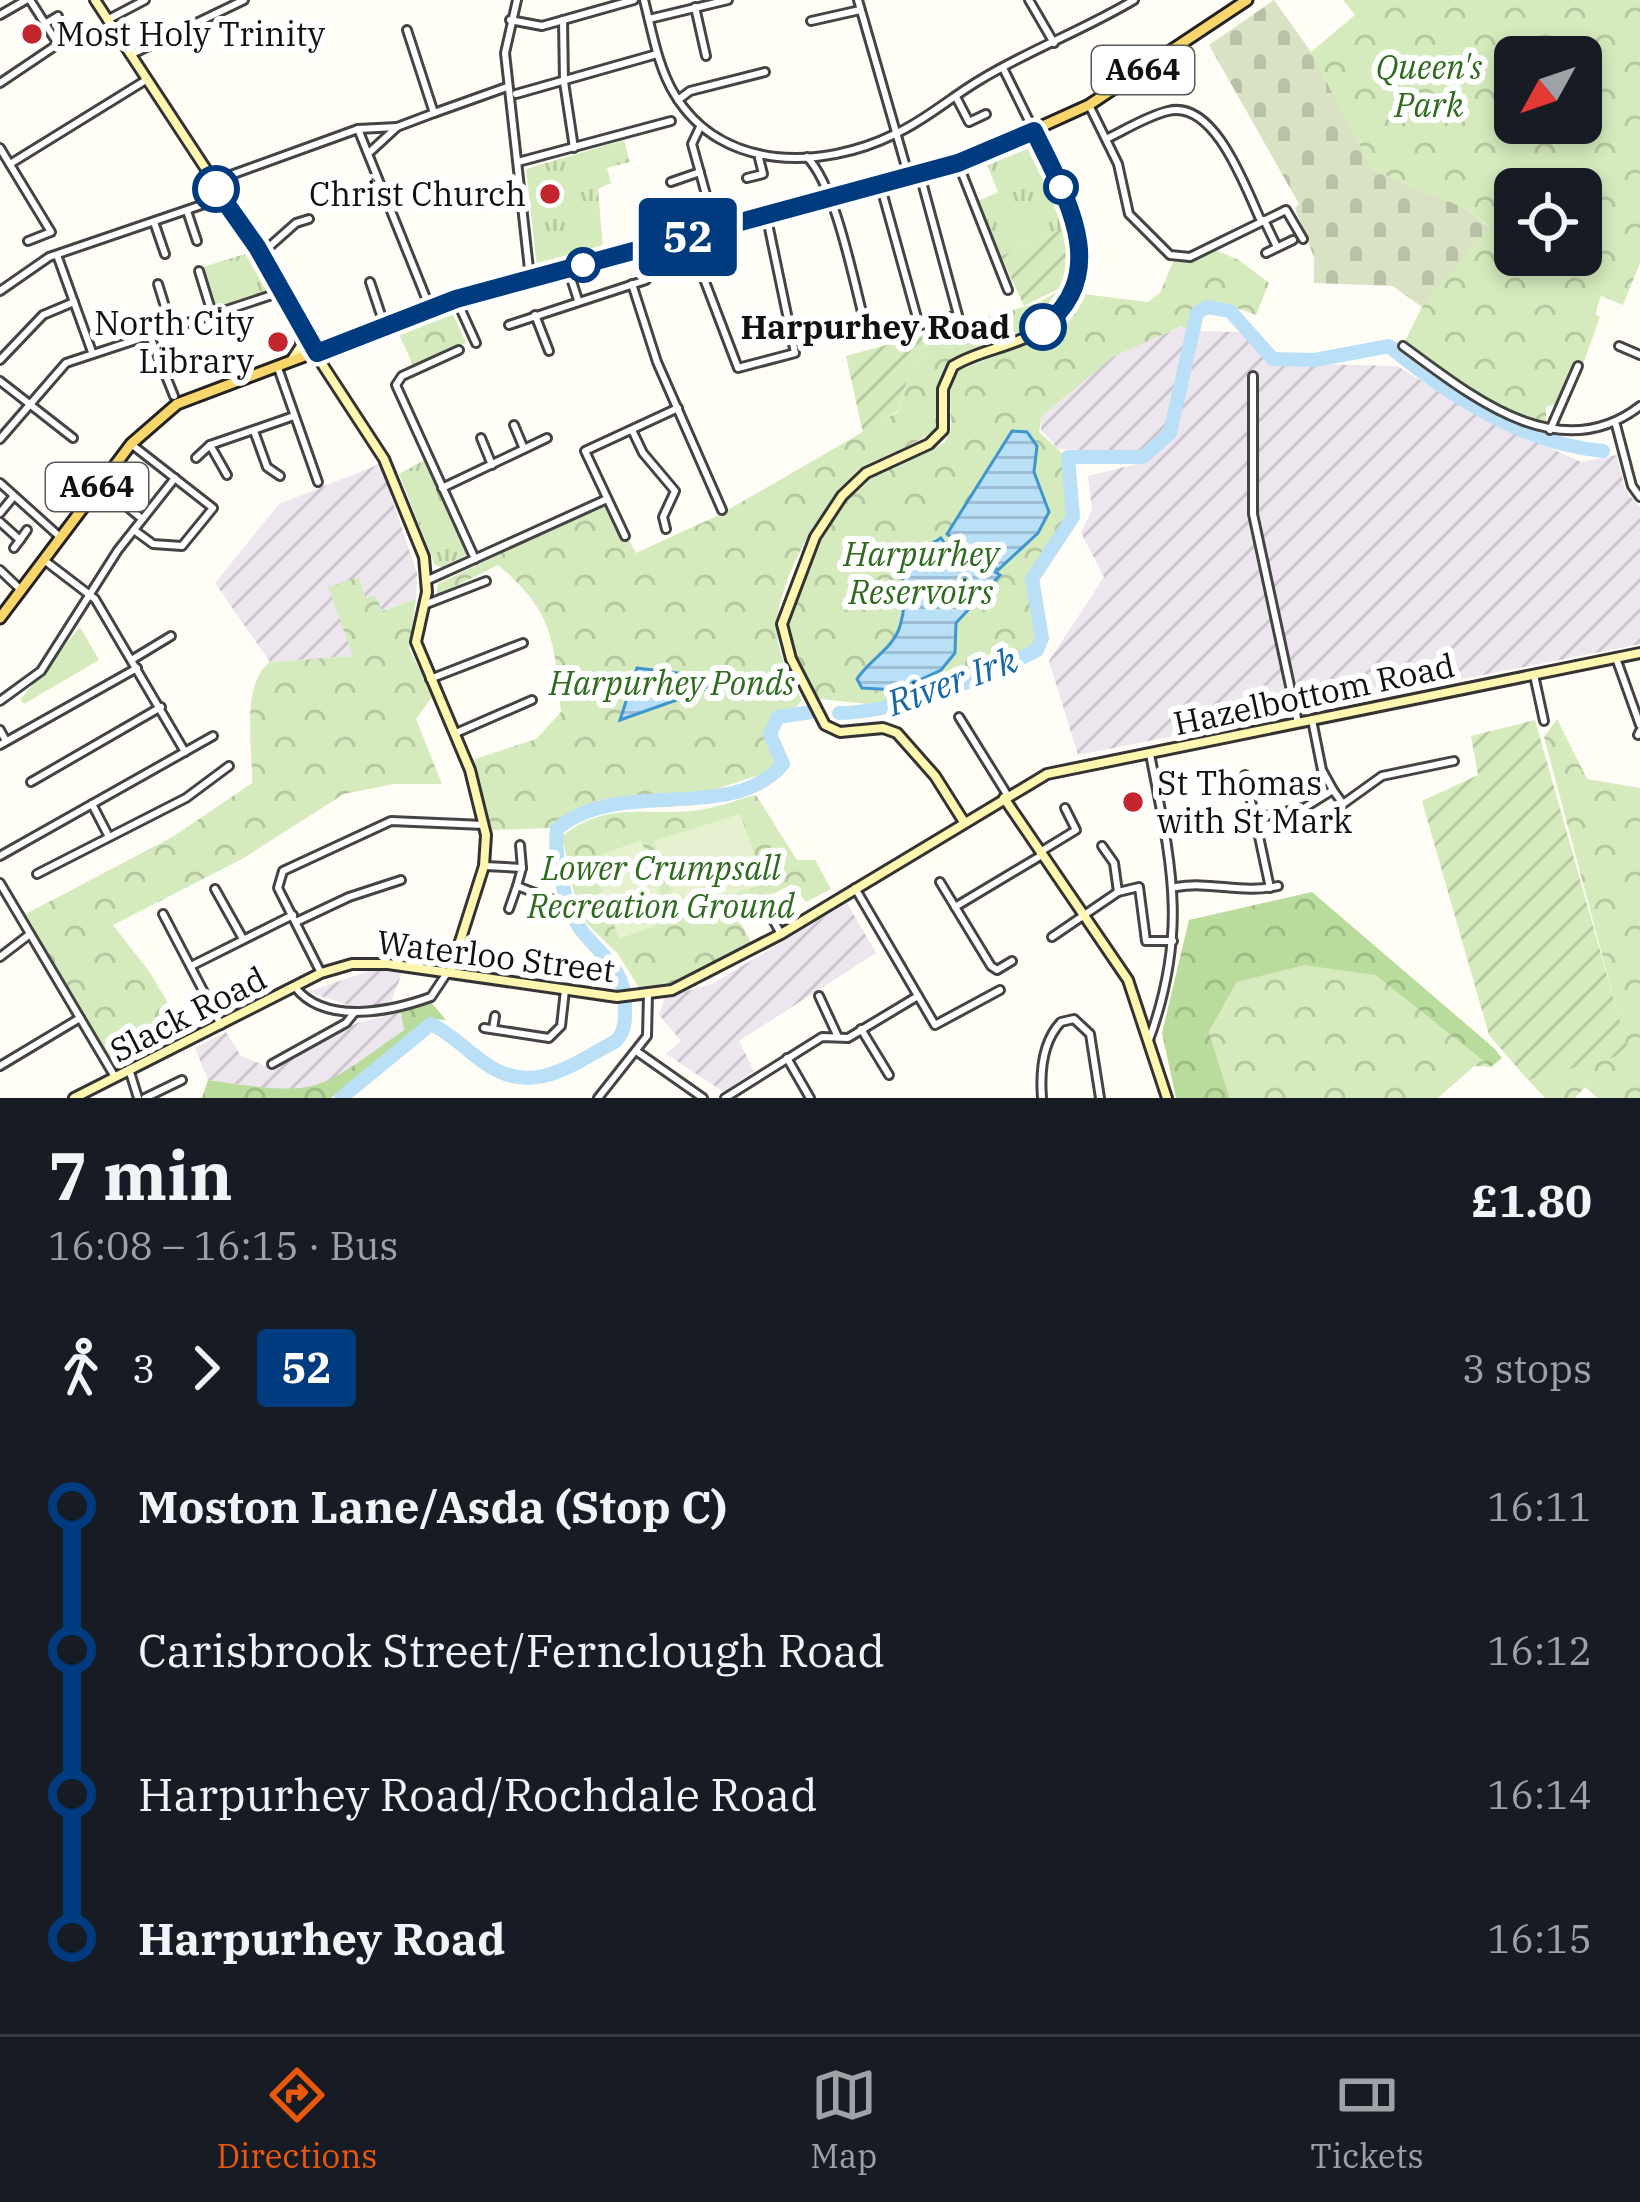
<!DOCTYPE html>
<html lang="en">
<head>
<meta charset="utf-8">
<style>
  :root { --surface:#171b24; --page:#20242c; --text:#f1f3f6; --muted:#9ea1a6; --line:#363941; --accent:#ea580c }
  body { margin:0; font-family:"IBM Plex Serif",serif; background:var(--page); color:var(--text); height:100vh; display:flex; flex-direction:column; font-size:45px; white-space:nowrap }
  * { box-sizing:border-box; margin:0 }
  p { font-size:39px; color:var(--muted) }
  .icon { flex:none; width:66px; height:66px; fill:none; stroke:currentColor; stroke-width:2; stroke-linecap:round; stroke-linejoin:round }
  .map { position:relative; height:1098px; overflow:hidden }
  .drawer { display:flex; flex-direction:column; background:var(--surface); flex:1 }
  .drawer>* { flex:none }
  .badge { padding:0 24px; border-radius:9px; font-size:42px; line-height:78px }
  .needle { width:78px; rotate:230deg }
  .buttons { position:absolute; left:1494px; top:36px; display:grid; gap:24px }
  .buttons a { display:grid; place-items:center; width:108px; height:108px; border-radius:18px; background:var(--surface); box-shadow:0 6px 18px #0003; font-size:60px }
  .map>.badge { position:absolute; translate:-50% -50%; box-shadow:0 0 0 6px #fff }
  .legs { display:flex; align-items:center; gap:18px; height:132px; padding:0 48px; font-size:39px }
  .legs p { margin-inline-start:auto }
  .summary { display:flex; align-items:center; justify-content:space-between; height:204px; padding:0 48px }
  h1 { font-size:66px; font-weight:800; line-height:90px }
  ul { padding:0 48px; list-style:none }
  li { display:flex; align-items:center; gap:42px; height:144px; font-size:45px }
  li i { display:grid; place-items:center; width:18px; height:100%; margin:0 15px; background:currentColor }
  li i::after { content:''; width:30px; height:30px; margin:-15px; border:9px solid; border-radius:50%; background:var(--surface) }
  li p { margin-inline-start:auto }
  li:first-child i { background:linear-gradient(#0000 50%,currentColor 0) }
  li:last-child i { background:linear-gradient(currentColor 50%,#0000 0) }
  .tab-bar { display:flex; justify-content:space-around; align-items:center; height:168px; border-top:3px solid var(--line); background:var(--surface); font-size:33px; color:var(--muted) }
  .tab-bar a { display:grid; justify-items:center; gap:6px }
  .tab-bar .on { color:var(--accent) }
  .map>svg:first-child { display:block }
</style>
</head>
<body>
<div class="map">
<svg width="1640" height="1098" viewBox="0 0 1640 1098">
  <defs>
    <pattern id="industrial-furrows" width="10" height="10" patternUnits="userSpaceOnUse" patternTransform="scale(3)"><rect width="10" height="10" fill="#eee6ef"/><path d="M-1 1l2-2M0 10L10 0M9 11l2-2" fill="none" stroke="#cbc4cc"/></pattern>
    <pattern id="grass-tufts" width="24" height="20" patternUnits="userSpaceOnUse" patternTransform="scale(3)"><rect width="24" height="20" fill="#d5ebbd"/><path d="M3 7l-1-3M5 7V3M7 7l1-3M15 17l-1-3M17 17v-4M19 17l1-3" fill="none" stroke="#b6c8a1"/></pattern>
    <pattern id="forest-crowns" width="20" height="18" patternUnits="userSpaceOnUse" patternTransform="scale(3)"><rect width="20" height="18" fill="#b9dc9c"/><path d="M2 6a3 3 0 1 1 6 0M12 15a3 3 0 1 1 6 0" fill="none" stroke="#9ebc85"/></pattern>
    <pattern id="cemetery-stones" width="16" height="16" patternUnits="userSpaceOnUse" patternTransform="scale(3)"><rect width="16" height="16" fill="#d9e3c4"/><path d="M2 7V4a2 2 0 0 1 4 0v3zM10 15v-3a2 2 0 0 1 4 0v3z" fill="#b9c2a7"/></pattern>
    <pattern id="park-crowns" width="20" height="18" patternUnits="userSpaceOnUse" patternTransform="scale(3)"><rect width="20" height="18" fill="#d5ebbd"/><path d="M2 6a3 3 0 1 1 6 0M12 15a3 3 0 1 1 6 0" fill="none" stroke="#b6c8a1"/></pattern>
    <pattern id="garden-furrows" width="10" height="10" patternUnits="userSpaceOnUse" patternTransform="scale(3)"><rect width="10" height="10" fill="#d5ebbd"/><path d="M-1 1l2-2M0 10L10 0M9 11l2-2" fill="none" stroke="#b6c8a1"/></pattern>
    <pattern id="water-rules" width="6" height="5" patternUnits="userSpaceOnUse" patternTransform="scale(3)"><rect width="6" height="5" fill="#b9e0f7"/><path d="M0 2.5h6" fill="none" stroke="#9ebfd3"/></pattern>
  </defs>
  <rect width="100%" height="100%" fill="#fffdf5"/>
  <g fill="url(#industrial-furrows)">
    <path d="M1183,326L1190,332L1169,428L1143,452L1058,449L1041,430L1042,416L1112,357Z"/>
    <path d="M1200,331L1240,332L1271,363L1397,366L1481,417L1581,462L1617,455L1625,490L1640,507V644L1078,755L1049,661L1104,577L1081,533L1092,509L1088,476L1145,462L1175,434Z"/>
    <path d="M380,464L417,573L416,599L381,611L354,656L270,662L215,583L279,504Z"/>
    <path d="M847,903L876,953L739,1041L754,1071L724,1092L666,1054L681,1041L659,1015L665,997L712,984Z"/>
    <path d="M372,970L402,973L390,1005L368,1011L307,992Z"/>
    <path d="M401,1012L405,1030L323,1087L296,1092L208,1080L195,1048L226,1032L241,1056L273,1069L357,1023Z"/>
  </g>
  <g fill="url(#grass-tufts)">
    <path d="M624,140L630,162L607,168L611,183L598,189L603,249L537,267L526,169Z"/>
    <path d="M1032,148L1068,226L1001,256L978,201L998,192L986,162Z"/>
    <path d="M248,253L271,290L216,307L203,267Z"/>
    <path d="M426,459L468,554L442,567L435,565L399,474Z"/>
    <path d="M80,627L99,660L24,704L20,700Z"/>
  </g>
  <g fill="url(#forest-crowns)">
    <path d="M1312,892L1495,1049L1502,1058L1491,1067L1375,975L1237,982L1209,1032L1230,1098H1176L1162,1033L1189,920Z"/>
    <path d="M430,1001L446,1020L430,1019L331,1098H202L208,1080C321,1096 312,1095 404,1030L401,1012Z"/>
  </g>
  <path fill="url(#cemetery-stones)" d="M1274,0L1311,52L1373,170L1465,208L1490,228L1422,307L1393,286L1314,283V257L1295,208L1299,204L1209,45Z"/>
  <g fill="url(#park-crowns)" fill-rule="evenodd">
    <path d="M1343,0H1640V263L1623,305L1601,296L1595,314L1600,317L1582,367L1573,364L1556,405L1546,406V425L1489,404L1404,343L1422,307L1490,227L1465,208L1373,170L1311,52L1355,15ZM1515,57H1581V123H1515ZM1515,189H1581V255H1515Z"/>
    <path d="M1215,250L1239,260L1269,283L1256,315L1216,301L1190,332L1182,326L1113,357L1042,416L1039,432L1065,456L1070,516L1030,578L1038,635L1033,648L916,696L867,704L812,698L792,649L787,618L824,524L867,479L944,443L951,430L950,391L955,372L1048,335L1083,294L1148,302L1160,293L1173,262H1192Z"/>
    <path d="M1062,289L1041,322L947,364L937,388L942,424C918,446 887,452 862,470C824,497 775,583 777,631C778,656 791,678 802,700L777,730L778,759L769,772L688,798H610L571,811L551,828L492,830L472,760L536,739L561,712C554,642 555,613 498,565L436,596L438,584L607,502L636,553L719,515L899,411L907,380L925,350L923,335L1038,303Z"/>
    <path d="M451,310L466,343L413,365L397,330Z"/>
    <path d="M359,577L366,598L376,596L382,611L416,599L409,649L433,696L416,719L442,784H394L344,794L242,859L113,925L149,971L185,1032L115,1069L26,914L174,836L252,783C253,749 240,684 270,662L353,656L328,587Z"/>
    <path d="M1557,719L1587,779L1640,788V1098H1597L1585,1087L1575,1098H1545L1528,1080L1628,1052L1544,737Z"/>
    <path d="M756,795L797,860H815L831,889L806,902L792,884L736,914L752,944L690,981L641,991L618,954L579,916L562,836C605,802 641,815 690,811C712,810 735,800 756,795Z"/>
    <path d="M1304,965L1375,975L1491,1067L1474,1066L1438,1098H1230L1209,1032L1237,982Z"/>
  </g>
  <g fill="url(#garden-furrows)">
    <path d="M1068,226L1073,254L1068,284L1024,306L1001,256Z"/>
    <path d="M923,335L925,350L907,380L899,410L863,433L846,356Z"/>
    <path d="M1535,720L1629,1053L1528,1080L1489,1035L1422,801L1478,775L1471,736Z"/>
  </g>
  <g fill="#e6f2cf">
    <path d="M740,814L765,884L678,910L654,841Z"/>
    <path d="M641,840L671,920L619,939L590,859Z"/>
  </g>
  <g fill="url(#water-rules)" stroke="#3f96cf" stroke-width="3">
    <path d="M1012,431L1027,432L1037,446L1034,472L1049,512L1038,533L998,570L947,534Z"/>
    <path d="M941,538L950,551L969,555L1000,575L956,623L955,653L941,670L898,690L862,688L857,679C869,660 893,649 900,626C915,577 879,574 941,538Z"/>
    <path d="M637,668L733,680L620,720Z"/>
  </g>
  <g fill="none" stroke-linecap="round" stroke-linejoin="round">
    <g stroke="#b9e0f7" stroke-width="14">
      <path d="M839,713C901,712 983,679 1037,650L1042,638L1032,579L1073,517L1068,457H1143L1170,433L1197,313L1207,307L1230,311L1273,359L1315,360L1389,346C1448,395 1524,444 1603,451"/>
      <path d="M341,1098L431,1024C452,1034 467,1051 486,1064C534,1097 572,1064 616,1041C626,1030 625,1020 625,1006C626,959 586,950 571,912C562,889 554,853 557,829C617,776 732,825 783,764L770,734L778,717L811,712"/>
    </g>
    <g stroke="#444" stroke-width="12">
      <g id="street">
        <path d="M517,0L505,53L530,278"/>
        <path d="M644,0C652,31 658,68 675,95C722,172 822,170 895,134C926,120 951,97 980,80C1029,50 1084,30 1134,0"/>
        <path d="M858,0L908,174"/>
        <path d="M1029,0L1054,43"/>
        <path d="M695,7L706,56"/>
        <path d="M0,15L26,0"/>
        <path d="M649,19L728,0"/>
        <path d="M107,20L145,0"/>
        <path d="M510,20L542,26L634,0"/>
        <path d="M563,20L564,82L574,148"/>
        <path d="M811,21L860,10"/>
        <path d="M48,22L58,16"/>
        <path d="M130,55L244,0"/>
        <path d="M1004,70L1034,131"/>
        <path d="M0,83L58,44L30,0"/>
        <path d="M516,94L657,54"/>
        <path d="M956,97L969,122L986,114"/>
        <path d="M678,100L690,91L765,72"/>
        <path d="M1089,105L1118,164L1129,214L1170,255L1190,257L1286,210L1303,239"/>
        <path d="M434,113L507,87"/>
        <path d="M700,127L692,144L715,227"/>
        <path d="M358,129L428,303"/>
        <path d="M1106,139C1125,130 1147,116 1168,111C1215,99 1246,189 1261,221"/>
        <path d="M0,148L51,232L28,241"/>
        <path d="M371,151L397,127L434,113L407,30"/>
        <path d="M807,157C838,189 855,291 869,339L958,315L919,171"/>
        <path d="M518,162L671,121"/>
        <path d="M958,163L1008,290"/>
        <path d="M10,164L146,80"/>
        <path d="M747,178L763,174L759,158"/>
        <path d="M217,180L358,129L397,127"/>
        <path d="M671,182L700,172"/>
        <path d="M880,184L919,325"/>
        <path d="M187,211L197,241"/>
        <path d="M639,213L649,248"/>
        <path d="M1264,220L1277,247"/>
        <path d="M154,222L165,254"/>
        <path d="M688,237L738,368L795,353L766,214"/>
        <path d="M1266,253L1293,240"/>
        <path d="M261,254L296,223L309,219"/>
        <path d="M57,255L92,352"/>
        <path d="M568,269L578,300"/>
        <path d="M199,271L212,313"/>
        <path d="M370,282L384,324"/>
        <path d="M158,284L171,326"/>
        <path d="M632,284L657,362L722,510"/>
        <path d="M0,291L49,257L222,198"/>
        <path d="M456,299L476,343"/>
        <path d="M535,315L549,351"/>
        <path d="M509,325L646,280"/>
        <path d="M149,334L174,396"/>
        <path d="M1403,346C1471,396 1559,469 1640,406"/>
        <path d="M1619,346L1640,355"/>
        <path d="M459,350L402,376L396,385L475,559"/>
        <path d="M0,360L43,315L74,302"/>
        <path d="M278,368L318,482"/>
        <path d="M1253,376V514L1298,723"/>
        <path d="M0,381L73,438"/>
        <path d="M514,425L524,449"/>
        <path d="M1616,425L1632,486L1640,497"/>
        <path d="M632,430L643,453L675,491L663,517L666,529"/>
        <path d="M1550,430L1578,366"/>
        <path d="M254,431L267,467L280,476"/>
        <path d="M481,438L492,465"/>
        <path d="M0,439L66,363L284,291"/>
        <path d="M131,444L213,508L182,546L153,544L134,530"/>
        <path d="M196,458L210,445"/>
        <path d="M227,475L210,445L294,416"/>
        <path d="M0,483L60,537"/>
        <path d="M99,484L141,518"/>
        <path d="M442,488L547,438"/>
        <path d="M0,513L14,496"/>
        <path d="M0,522L20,540L14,548"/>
        <path d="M625,536L585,451L678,408"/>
        <path d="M20,540L27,530"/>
        <path d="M44,560L95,599L185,752"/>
        <path d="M0,570L21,590"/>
        <path d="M428,580L607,499"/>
        <path d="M424,605L486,581"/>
        <path d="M1616,658L1640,725"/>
        <path d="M133,659L171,636"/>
        <path d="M1534,675L1544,721"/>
        <path d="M430,679L523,643"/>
        <path d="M0,701L41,671L118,550L175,478"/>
        <path d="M959,717L1008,796"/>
        <path d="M0,730L6,741"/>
        <path d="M456,733L532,700"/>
        <path d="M1638,735L1640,731"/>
        <path d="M0,745L137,668"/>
        <path d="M1245,775L1255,818"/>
        <path d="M31,782L161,707"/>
        <path d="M1333,790L1343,804L1382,776L1454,761"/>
        <path d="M92,804L108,835"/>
        <path d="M520,845L522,868"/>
        <path d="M1102,846L1114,863L1118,892"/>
        <path d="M1040,852L1076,830L1065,808"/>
        <path d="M0,856L213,736"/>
        <path d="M485,866L522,868L517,886L551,899"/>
        <path d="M37,874L186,798L229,766"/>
        <path d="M940,882L991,966L997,970L1012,961"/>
        <path d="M0,883L115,1077"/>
        <path d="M1176,887C1211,881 1242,894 1278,886"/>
        <path d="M855,888L935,1025L1000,990"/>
        <path d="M1270,888L1255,818L1304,808L1333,790L1322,770L1312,720"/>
        <path d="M215,889L243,939"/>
        <path d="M766,907L781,934"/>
        <path d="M955,907L1042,855"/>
        <path d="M509,909L517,886"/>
        <path d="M163,914L221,1025"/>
        <path d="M296,922L349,897L401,880"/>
        <path d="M1052,937L1118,892L1139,887L1146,941H1173"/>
        <path d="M0,957L30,934"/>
        <path d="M191,966L293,915"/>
        <path d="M321,973L278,888L283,871L391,821L484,825"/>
        <path d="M295,987C325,1026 392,1011 431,997L447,973"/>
        <path d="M819,996L838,1037"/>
        <path d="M484,1028L549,1038L561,1026L565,990"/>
        <path d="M493,1029L495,1016"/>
        <path d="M861,1029L889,1075"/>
        <path d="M1149,1040C1189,930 1171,863 1150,754"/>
        <path d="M639,1053L703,1098"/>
        <path d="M787,1058L810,1098"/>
        <path d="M272,1064L346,1023L354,1013"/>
        <path d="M0,1066L80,1018"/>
        <path d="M129,1069L138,1098"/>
        <path d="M145,1098L182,1080"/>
        <path d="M598,1098L647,1036L648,994"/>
        <path d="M725,1098L822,1037L848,1038L918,996"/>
        <path d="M1042,1098C1040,1072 1042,1042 1061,1022L1074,1019L1090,1034L1100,1098"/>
      </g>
    </g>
    <g stroke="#333" stroke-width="14">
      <g id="secondary">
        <path d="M95,0L257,247L324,367L384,459L424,557L427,592L416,642L470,770L486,835L484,866L450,973"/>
        <path d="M293,358L301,346L302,328"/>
        <path d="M1004,798L1128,980L1167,1098"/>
        <path d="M964,822L935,776L897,733L883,728L840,732L825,725L791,659L782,624L815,537L842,496L866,473L929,444L943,430V389L953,366C977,351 1006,348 1031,335C1120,289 1064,195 1034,131"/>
        <path d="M74,1098L321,973L352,964H388L617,997L672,990L781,934L1047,774L1640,653"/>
      </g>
    </g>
    <g stroke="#222" stroke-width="15">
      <path id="primary" d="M0,618L131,444L177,404L456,299L976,156L1089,105L1247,0"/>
    </g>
    <use href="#street" stroke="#fff" stroke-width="6"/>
    <use href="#secondary" stroke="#fff6b0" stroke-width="8"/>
    <use href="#primary" stroke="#f9d66b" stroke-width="9"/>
  </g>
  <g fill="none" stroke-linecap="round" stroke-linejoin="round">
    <g stroke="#fff" stroke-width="27">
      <path id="line-1" d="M216,189L257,247L317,353L456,299L958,163L1034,131C1064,194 1114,272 1043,327"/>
    </g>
    <use href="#line-1" stroke="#003b80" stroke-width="18"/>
  </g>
  <g fill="#c4262e" stroke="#fff" stroke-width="4.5">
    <circle cx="32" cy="34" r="12"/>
    <circle cx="550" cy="194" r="12"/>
    <circle cx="278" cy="342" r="12"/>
    <circle cx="1133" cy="802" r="12"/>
  </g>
  <g fill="#fff" stroke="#003b80" stroke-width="6">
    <circle cx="1061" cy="187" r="15"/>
    <circle cx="216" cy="189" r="21"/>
    <circle cx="583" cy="265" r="15"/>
    <circle cx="1043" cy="327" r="21"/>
  </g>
  <g text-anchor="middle" stroke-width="12" stroke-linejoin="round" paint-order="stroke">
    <g fill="#fff" stroke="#585858" stroke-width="3">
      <rect x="1092" y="46" width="102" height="48" rx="9"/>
      <rect x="46" y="463" width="102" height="48" rx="9"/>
    </g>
    <g font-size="30" font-weight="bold" fill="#111">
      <text x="1143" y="80">A664</text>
      <text x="97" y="497">A664</text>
    </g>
    <g font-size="33" fill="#111" stroke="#fff" text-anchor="start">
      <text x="56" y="46">Most Holy Trinity</text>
      <text x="526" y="206" text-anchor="end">Christ Church</text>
      <text x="254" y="335" text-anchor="end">North City<tspan x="254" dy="38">Library</tspan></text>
      <text x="1157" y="795">St Thomas<tspan x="1157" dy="38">with St Mark</tspan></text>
    </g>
    <g font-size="33" font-style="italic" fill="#2f6b1f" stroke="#fff">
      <text x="1429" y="79">Queen's<tspan x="1429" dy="38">Park</tspan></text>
      <text x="921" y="566">Harpurhey<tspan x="921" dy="38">Reservoirs</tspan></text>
      <text x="672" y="695">Harpurhey Ponds</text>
      <text x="661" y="880">Lower Crumpsall<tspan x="661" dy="38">Recreation Ground</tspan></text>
    </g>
    <g font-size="33" font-weight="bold" fill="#111" stroke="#fff" text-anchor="end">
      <text x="1010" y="339">Harpurhey Road</text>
    </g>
    <g font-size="33" fill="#111" stroke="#fff">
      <text transform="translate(1314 694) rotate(-12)" y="12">Hazelbottom Road</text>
      <text transform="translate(496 956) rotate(7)" y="12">Waterloo Street</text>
      <text transform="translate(188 1014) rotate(-27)" y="12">Slack Road</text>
    </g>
    <g font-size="36" font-style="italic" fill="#1768a6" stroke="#fff">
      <text transform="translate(952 681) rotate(-20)" y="13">River Irk</text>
    </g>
  </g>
</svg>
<div class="buttons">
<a><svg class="needle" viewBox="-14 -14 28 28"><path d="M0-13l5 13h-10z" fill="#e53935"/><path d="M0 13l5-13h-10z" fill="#9ea1a6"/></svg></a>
<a><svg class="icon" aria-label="locate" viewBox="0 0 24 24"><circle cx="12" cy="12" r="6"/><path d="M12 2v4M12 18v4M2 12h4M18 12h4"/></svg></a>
</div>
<b class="badge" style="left:688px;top:237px;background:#003b80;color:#fff">52</b>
</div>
<section class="drawer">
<div class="summary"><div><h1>7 min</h1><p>16:08 – 16:15 · Bus</p></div><b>£1.80</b></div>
<div class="legs"><svg class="icon" aria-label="walk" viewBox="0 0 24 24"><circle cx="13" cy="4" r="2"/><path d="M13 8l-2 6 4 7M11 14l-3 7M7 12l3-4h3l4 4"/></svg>3<svg class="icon" aria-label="forward" viewBox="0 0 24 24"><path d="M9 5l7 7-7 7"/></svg><b class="badge" style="background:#003b80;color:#fff">52</b><p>3 stops</p></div>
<ul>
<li><i style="color:#003b80"></i><b>Moston Lane/Asda (Stop C)</b><p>16:11</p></li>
<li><i style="color:#003b80"></i><span>Carisbrook Street/Fernclough Road</span><p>16:12</p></li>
<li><i style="color:#003b80"></i><span>Harpurhey Road/Rochdale Road</span><p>16:14</p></li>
<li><i style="color:#003b80"></i><b>Harpurhey Road</b><p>16:15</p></li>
</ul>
</section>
<nav class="tab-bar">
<a class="on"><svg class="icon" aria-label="directions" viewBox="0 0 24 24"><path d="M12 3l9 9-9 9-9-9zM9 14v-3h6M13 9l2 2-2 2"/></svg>Directions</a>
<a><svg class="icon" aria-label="map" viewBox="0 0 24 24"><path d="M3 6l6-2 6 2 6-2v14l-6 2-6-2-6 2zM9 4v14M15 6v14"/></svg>Map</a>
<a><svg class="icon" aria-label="tickets" viewBox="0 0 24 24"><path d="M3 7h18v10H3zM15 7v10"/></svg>Tickets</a>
</nav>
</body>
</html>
